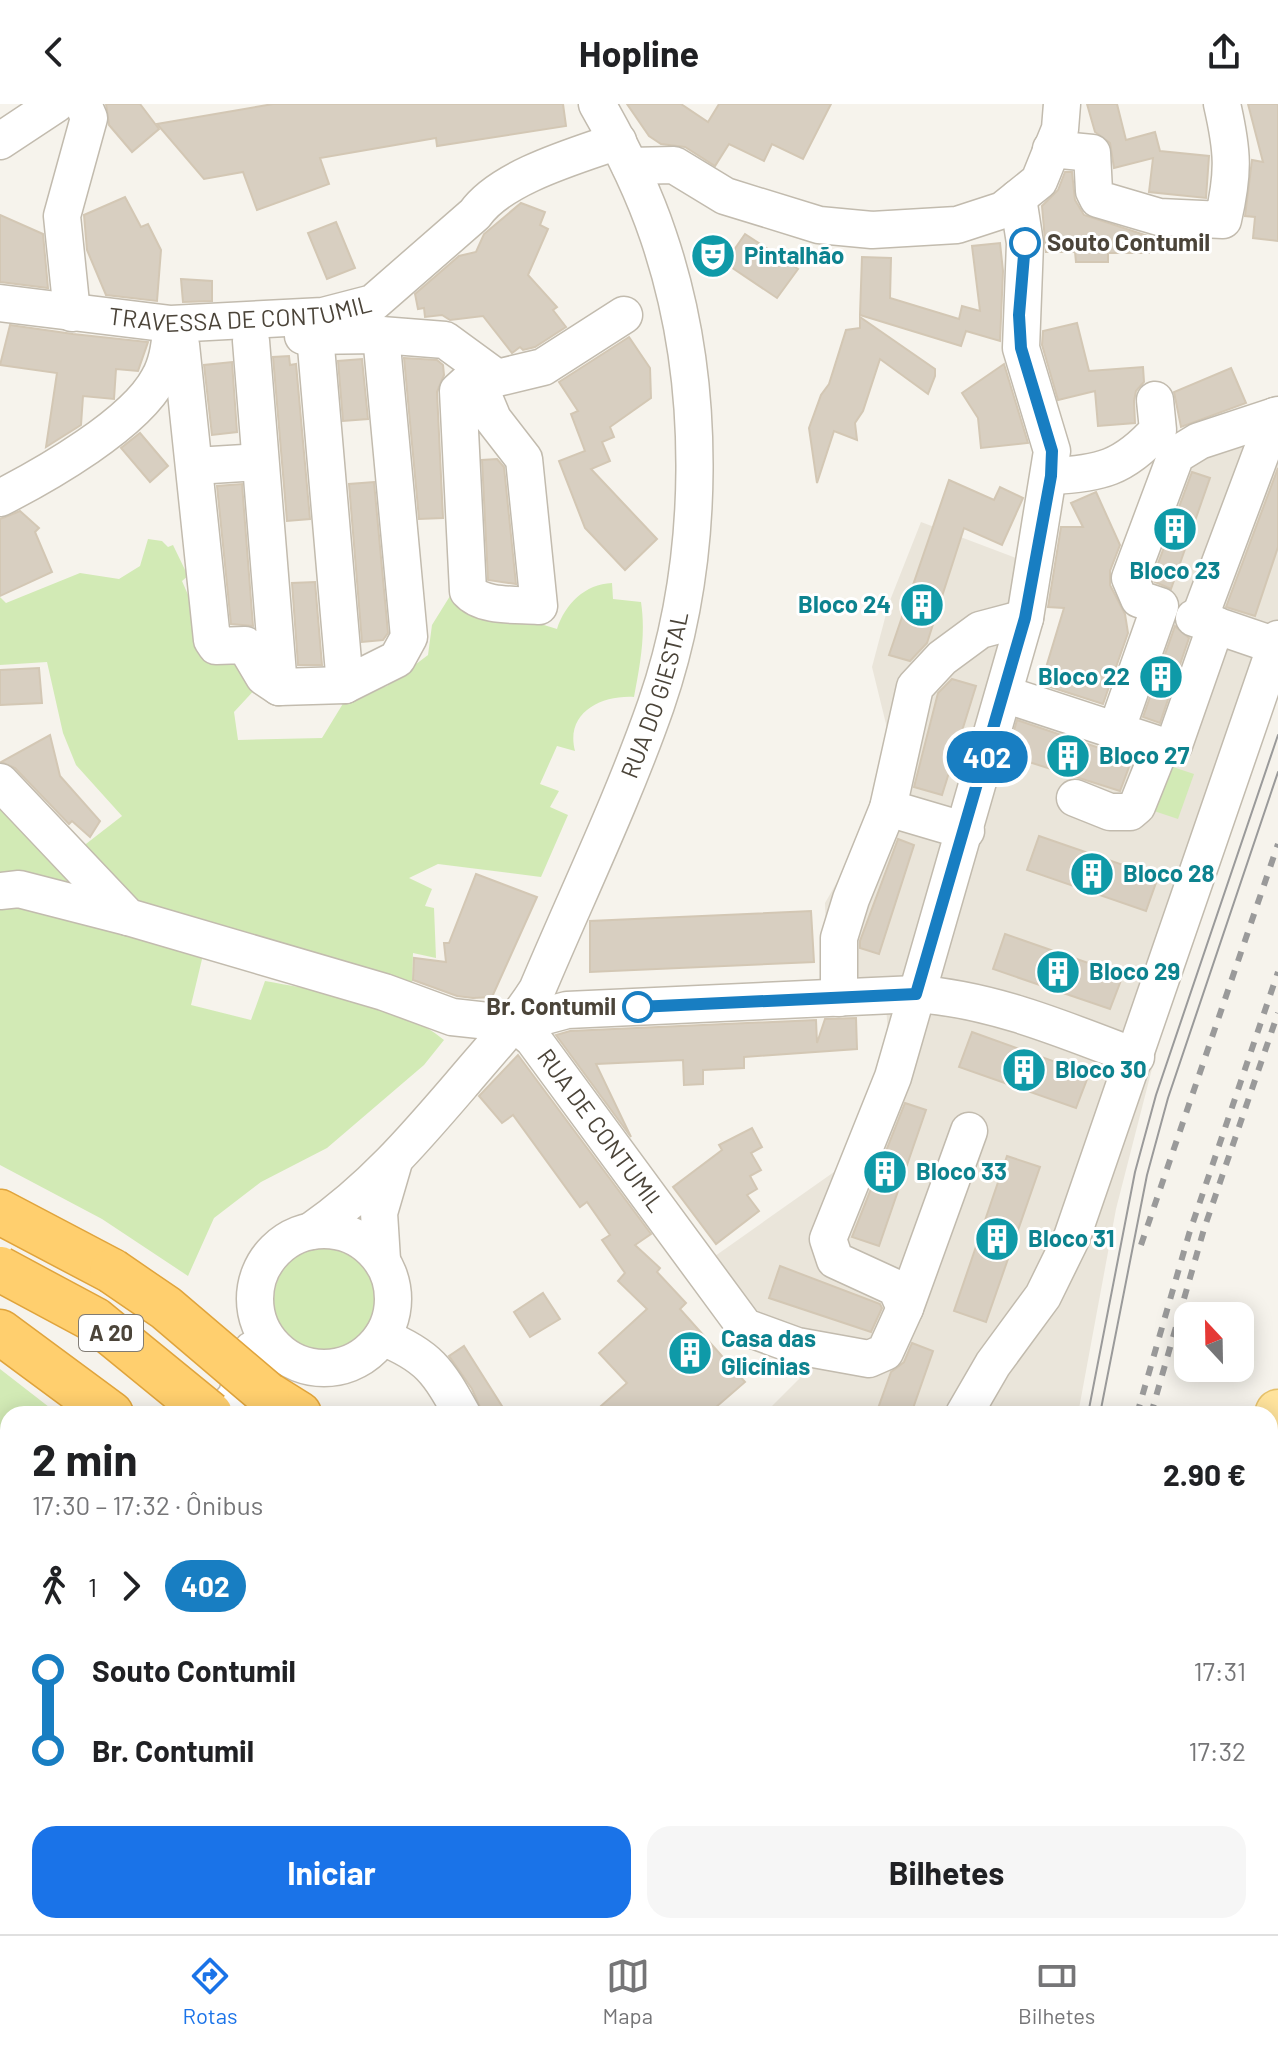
<!DOCTYPE html>
<html lang="pt">
<head>
<meta charset="utf-8">
<style>
  :root { --surface:#fff; --page:#f6f6f6; --text:#202124; --muted:#757577; --line:#e0e0e0; --accent:#1a73e8 }
  body { margin:0; font-family:Barlow,sans-serif; background:var(--page); color:var(--text); height:100vh; display:flex; flex-direction:column; font-size:30px; white-space:nowrap }
  * { box-sizing:border-box; margin:0 }
  p { font-size:26px; color:var(--muted) }
  .icon { flex:none; width:44px; height:44px; fill:none; stroke:currentColor; stroke-width:2; stroke-linecap:round; stroke-linejoin:round }
  .map { position:relative; flex:1; overflow:hidden }
  .drawer { position:absolute; left:0px; top:1302px; width:1278px; height:528px; display:flex; flex-direction:column; background:var(--surface); border-radius:24px 24px 0 0; box-shadow:0 4px 20px #0003 }
  .drawer>* { flex:none }
  .badge { padding:0 16px; border-radius:26px; font-size:28px; line-height:52px }
  .needle { width:52px; rotate:338deg }
  .fabs { position:absolute; left:1174px; top:1198px; display:grid; gap:16px }
  .fabs a { display:grid; place-items:center; width:80px; height:80px; border-radius:16px; background:var(--surface); box-shadow:0 4px 20px #0003; font-size:40px }
  .map>.badge { position:absolute; translate:-50% -50%; box-shadow:0 0 0 4px #fff }
  .legs { display:flex; align-items:center; gap:12px; height:88px; padding:0 32px; font-size:26px }
  .legs p { margin-inline-start:auto }
  .headline { display:flex; align-items:center; justify-content:space-between; height:136px; padding:0 32px }
  h1 { font-size:44px; font-weight:700; line-height:60px }
  .cta { display:flex; gap:16px; margin-top:auto; padding:16px 32px }
  .cta a { flex:1; height:92px; border-radius:24px; background:var(--accent); color:#fff; font-size:32px; font-weight:700; line-height:92px; text-align:center }
  .cta a+a { background:var(--page); color:var(--text) }
  ul { padding:0 32px; list-style:none }
  li { display:flex; align-items:center; gap:28px; height:80px; font-size:30px }
  li i { display:grid; place-items:center; width:12px; height:100%; margin:0 10px; background:currentColor }
  li i::after { content:''; width:20px; height:20px; margin:-10px; border:6px solid; border-radius:50%; background:var(--surface) }
  li p { margin-inline-start:auto }
  li:first-child i { background:linear-gradient(#0000 50%,currentColor 0) }
  li:last-child i { background:linear-gradient(currentColor 50%,#0000 0) }
  header { display:flex; justify-content:space-between; align-items:center; height:104px; padding:0 32px; background:var(--surface); font-size:36px; font-weight:700 }
  .dock { display:flex; justify-content:space-around; align-items:center; height:112px; border-top:2px solid var(--line); background:var(--surface); font-size:22px; color:var(--muted) }
  .dock a { display:grid; justify-items:center; gap:4px }
  .dock .selected { color:var(--accent) }
  .map>svg:first-child { display:block }
</style>
</head>
<body>
<header><svg class="icon" aria-label="back" viewBox="0 0 24 24"><path d="M15 5l-7 7 7 7"/></svg>Hopline<svg class="icon" aria-label="share" viewBox="0 0 24 24"><path d="M12 15V3M7 8l5-5 5 5M5 13v7h14v-7"/></svg></header>
<div class="map">
<svg width="1278" height="1830" viewBox="0 0 1278 1830">
  <rect width="100%" height="100%" fill="#f6f3ec"/>
  <path fill="#eae5da" d="M1278,303V570L1175,875L1116,1105L1078,1310H764L800,1274L708,1157L851,1056L888,930L884,873L828,879L825,799L881,701L887,624L872,563L889,499L921,418L1016,454L997,570L1106,613L1143,514L1157,361Z"/>
  <path fill="#f7ead8" d="M1278,1409V1830H1128V1822H1270V1426Z"/>
  <g fill="#d2eab5">
    <path d="M148,435L162,437L168,443L173,441L188,472L182,477L195,507L240,544L260,580L234,608L238,636L322,634L347,593L387,582L428,551L432,521L450,492L557,525C565,500 585,480 612,479L613,495L641,498C646,531 640,560 634,593C601,591 565,609 575,647L557,642L540,680L559,687L550,703L568,711L541,773L438,760L409,774L432,785L425,802L434,804L436,854L413,849L412,885L143,807L82,743L122,712L76,661L63,629L47,558L0,561V493L6,499L80,469L119,475L140,462Z"/>
    <path d="M1164,660L1194,670L1178,715L1148,705Z"/>
    <path d="M0,689L91,790L0,779Z"/>
    <path d="M0,794L203,851L191,901L251,916L265,877C325,888 396,897 444,936L424,961L327,1044L261,1078L214,1114L188,1172L102,1115L0,1061Z"/>
    <circle cx="328" cy="1196" r="54"/>
    <path d="M0,1265L58,1310H8V1475L0,1485Z"/>
  </g>
  <g fill="#d8cfc1" stroke="#d3c7b4" stroke-width="2">
    <path d="M106,0H140L159,25L132,48L109,21Z"/>
    <path d="M273,0H563L566,22L437,42L436,34L320,54L329,80L257,106L243,68L204,75L157,20Z"/>
    <path d="M627,0H681L708,18L719,0H831L803,55L772,40L764,57L729,40L715,62L685,43L661,40L649,32Z"/>
    <path d="M1087,0H1117L1126,36L1155,28L1160,47L1209,52L1206,94L1149,88L1153,54L1114,64L1110,39L1095,28Z"/>
    <path d="M1248,0H1278V137L1253,134L1255,113L1245,112L1252,56L1263,58Z"/>
    <path d="M1065,68H1072L1075,96L1084,111L1148,132L1149,149H1108V158H1076L1075,148H1046L1042,102L1058,86Z"/>
    <path d="M125,93L141,123L148,120L161,146L157,197L106,191L87,146L84,111Z"/>
    <path d="M521,99L545,108L540,121L548,125L528,171L557,203L553,206L566,223L535,243L523,246L520,243L512,249L483,212L450,216L442,211L425,213L424,204L418,205L415,190L459,152L476,148L484,130Z"/>
    <path d="M0,111L43,130L48,184L0,178Z"/>
    <path d="M336,118L355,164L327,175L308,129Z"/>
    <path d="M745,130L798,165L777,194L725,159Z"/>
    <path d="M1000,139L1003,167L1000,237L966,227L961,242L860,211L862,153L891,154L890,194L959,215L962,202L980,207L972,142Z"/>
    <path d="M181,175L212,177V197L183,198Z"/>
    <path d="M860,213L935,265V272L928,290L880,255L863,307L855,319L857,336L834,327L817,379L809,324L821,291L829,280L846,226L860,224Z"/>
    <path d="M1077,219L1089,267L1143,263L1144,278L1136,287L1134,297L1135,319L1098,322L1095,287L1058,296L1042,241L1043,227Z"/>
    <path d="M10,221L73,230L148,238L138,267L116,265L114,295L83,292L81,321L46,343L57,269L0,261Z"/>
    <path d="M629,233L650,264L651,294L610,323L614,333L602,338L610,357L591,365L657,435L625,466L585,424L559,357L585,347L571,310L578,307L559,278Z"/>
    <path d="M289,252L290,261L296,260L310,415L287,417L273,253Z"/>
    <path d="M404,254L437,256L443,261L444,271L437,288L443,414L419,415Z"/>
    <path d="M362,255L368,315L343,317L338,257Z"/>
    <path d="M232,258L237,328L212,331L204,261Z"/>
    <path d="M1004,260L1028,339L981,344L978,314L962,289Z"/>
    <path d="M1231,264L1246,299L1181,323L1174,288Z"/>
    <path d="M140,329L168,362L150,378L121,344Z"/>
    <path d="M497,355L504,363L516,480L488,476L482,356Z"/>
    <path d="M1278,364V443L1255,512L1226,503Z"/>
    <path d="M1192,368L1210,374L1171,485L1155,478L1153,473Z"/>
    <path d="M949,376L994,396L1000,383L1023,394L1002,441L964,424L927,539L910,557L889,551Z"/>
    <path d="M374,378L388,529L383,536L362,538L349,380Z"/>
    <path d="M242,380L253,522L231,520L217,382Z"/>
    <path d="M1096,388L1120,441L1110,467V481L1125,510L1128,529L1103,600L1041,580L1064,504L1048,503L1061,423H1083L1071,399Z"/>
    <path d="M20,407L39,424L35,428L52,468L0,492V415Z"/>
    <path d="M315,478L322,561H298L292,479Z"/>
    <path d="M1175,522L1189,534L1160,619L1143,613Z"/>
    <path d="M39,564L42,599L0,601V566Z"/>
    <path d="M952,575L976,582L942,691L914,683L938,589Z"/>
    <path d="M1017,616L1132,655L1120,687L1007,651Z"/>
    <path d="M50,631L60,672L100,717L90,733L72,717L69,720L15,664L1,658Z"/>
    <path d="M1039,732L1158,773L1146,807L1027,766Z"/>
    <path d="M898,735L914,741L879,850L860,844V837Z"/>
    <path d="M476,770L537,793L492,893L473,894L457,892L413,876L414,854L446,858L444,839H449Z"/>
    <path d="M811,807L814,858L590,868V817Z"/>
    <path d="M1005,830L1123,871L1110,905L993,865Z"/>
    <path d="M856,914L857,945L744,953V964L703,966V980L684,981L683,956L596,960L631,1033L556,931L570,927L816,916L817,939L825,915Z"/>
    <path d="M972,928L1089,970L1076,1004L959,963Z"/>
    <path d="M518,951L651,1130L635,1141L660,1164L657,1168L686,1199L680,1205L745,1278L708,1310H592L627,1279L599,1249L647,1205L618,1177L625,1169L602,1136L610,1131L587,1098L580,1103L513,1011L502,1019L479,992Z"/>
    <path d="M905,999L926,1006L879,1142L852,1133Z"/>
    <path d="M752,1024L762,1043L751,1049L761,1066L750,1072L757,1085L747,1091L759,1107L716,1140L673,1083L722,1046L719,1041Z"/>
    <path d="M1007,1052L1040,1063L986,1218L954,1207Z"/>
    <path d="M780,1162L880,1200L882,1204L871,1228L769,1194Z"/>
    <path d="M543,1189L560,1215L530,1233L514,1208Z"/>
    <path d="M912,1239L933,1247L911,1310H876L891,1268L904,1258Z"/>
    <path d="M464,1242L507,1310H483L472,1285L449,1252Z"/>
  </g>
  <g fill="none" stroke-linecap="round" stroke-linejoin="round">
    <g stroke="#c2bbae" stroke-width="39">
      <g id="minor">
        <path d="M0,37L56,0"/>
        <path d="M1051,45L1092,49L1094,87L1098,95L1159,113L1223,116C1234,68 1233,48 1222,0"/>
        <path d="M630,62L674,61L725,92L819,121L872,126L957,121L1003,106L1039,77L1060,25L1062,0"/>
        <path id="s1" d="M0,199L171,220L323,212L373,199L475,110C501,73 575,52 618,37"/>
        <path d="M72,209L62,112L89,14L83,0"/>
        <path d="M315,231L345,581L397,555L409,533L381,231"/>
        <path d="M303,232L381,231L445,236L497,274L543,263L624,211"/>
        <path d="M181,241L212,536L216,542L245,541L264,573L279,583L251,237"/>
        <path d="M478,279L469,277L458,287L468,487C483,504 518,500 539,502L524,355L493,315L478,279L483,265"/>
        <path d="M195,362L260,358"/>
        <path d="M1051,372C1100,370 1124,364 1158,326L1155,296"/>
        <path d="M0,394C45,371 135,320 159,274C167,260 170,241 171,225"/>
        <path d="M1194,514L1276,542"/>
        <path d="M1199,515L1275,312"/>
        <path d="M279,583L345,581"/>
        <path d="M1004,590L1169,644L1174,641L1216,521"/>
        <path d="M1116,627L1160,502L1139,495L1130,474L1176,351L1199,337L1278,311"/>
        <path id="s2" d="M0,678L128,813L384,888L452,913L515,920L533,935L745,1223L797,1242L869,1255L885,1248L905,1204L896,1184L835,1156L828,1135L893,973L1025,514L1052,347L1021,244L1025,139L1018,94"/>
        <path d="M1075,694L1110,708H1130L1137,702L1161,642"/>
        <path d="M888,704L966,727"/>
        <path d="M0,787L19,785L128,813"/>
        <path d="M839,894V834L851,795L888,704L915,583L942,554L980,526L1025,514"/>
        <path d="M515,920L567,906L916,890C992,895 1065,926 1136,953"/>
        <circle cx="324" cy="1195" r="69"/>
        <path id="s3" d="M311,1127C372,1085 416,1033 464,977C490,946 516,919 537,886C577,791 622,698 656,601C706,456 708,277 658,131C643,86 621,42 597,0"/>
        <path d="M382,1156L379,1109L393,1061"/>
        <path d="M905,1204L969,1027"/>
        <path d="M382,1233C429,1252 438,1267 462,1310"/>
        <path d="M221,1310L236,1293L252,1246"/>
        <path d="M964,1310L993,1260L1043,1192L1072,1133L1278,535"/>
        <path d="M0,1554L8,1544"/>
        <path d="M1270,1594L1278,1571"/>
        <path d="M1270,1673L1278,1674"/>
        <path d="M1187,1830L1190,1822"/>
      </g>
    </g>
    <g stroke="#e6c16a" stroke-width="47">
      <g id="major">
        <path d="M1270,1328L1278,1308"/>
        <path d="M1270,1388L1278,1370"/>
        <path d="M439,1822L441,1830"/>
        <path d="M932,1830L934,1822"/>
      </g>
    </g>
    <g stroke="#e0a43c" stroke-width="47">
      <g id="highway">
        <path d="M0,1108L112,1167"/>
        <path d="M0,1228L111,1310"/>
        <path d="M267,1290L299,1310"/>
        <path d="M530,1822L534,1830"/>
        <path d="M713,1822L721,1830"/>
        <path d="M788,1822L795,1830"/>
        <path d="M903,1830L905,1822"/>
        <path d="M972,1830L974,1822"/>
      </g>
    </g>
    <use href="#minor" stroke="#fff" stroke-width="36"/>
    <use href="#major" stroke="#ffe39c" stroke-width="44"/>
    <use href="#highway" stroke="#ffcf6e" stroke-width="44"/>
    <g stroke="#9a9a9a" stroke-width="2">
      <path d="M1088,1310L1135,1068L1156,991L1278,631"/>
      <path d="M1100,1310L1147,1071L1168,994L1278,668"/>
      <path d="M1012,1830V1822"/>
      <path d="M1024,1830V1822"/>
    </g>
    <g stroke="#9a9a9a" stroke-width="6" stroke-dasharray="10 10" stroke-linecap="butt">
      <path d="M1141,1141L1278,740"/>
      <path d="M1137,1310L1189,1130L1278,868"/>
      <path d="M1151,1310L1204,1125L1278,909"/>
      <path d="M1076,1822V1830"/>
      <path d="M1063,1830V1822"/>
    </g>
    <g stroke="#e0a43c" stroke-width="47" stroke-linecap="butt">
      <g id="highway-bridge">
        <path d="M0,1165L95,1216L210,1310"/>
        <path d="M112,1167L166,1204L267,1290"/>
      </g>
    </g>
    <use href="#highway-bridge" stroke="#ffcf6e" stroke-width="44"/>
  </g>
  <g fill="none" stroke-linecap="round" stroke-linejoin="round">
    <g stroke="#fff" stroke-width="18">
      <path id="line-1" d="M638,903L916,890L1025,514L1051,372L1052,347L1021,244L1019,211L1025,139"/>
    </g>
    <use href="#line-1" stroke="#187ec2" stroke-width="12"/>
  </g>
  <defs>
    <g id="theatre-disc" transform="scale(2.3)"><circle r="9.5" fill="#0f9aa8" stroke="#fff"/><path d="M-5-5.5Q0-4 5-5.5V0Q5 5 0 6Q-5 5-5 0ZM-3.3-2.5H-1v1.5H-3.3ZM1-2.5H3.3v1.5H1ZM-2.8 1Q0 5.5 2.8 1Z" fill="#fff"/></g>
    <g id="building-disc" transform="scale(2.3)"><circle r="9.5" fill="#0f9aa8" stroke="#fff"/><path d="M-4-6H4V6H1V3H-1V6H-4ZM-2.5-4.3h1.7v1.8h-1.7ZM.8-4.3h1.7v1.8H.8ZM-2.5-1h1.7V.8h-1.7ZM.8-1h1.7V.8H.8Z" fill="#fff"/></g>
  </defs>
  <g fill-rule="evenodd">
    <use href="#theatre-disc" x="713" y="152"/>
    <use href="#building-disc" x="1175" y="425"/>
    <use href="#building-disc" x="922" y="501"/>
    <use href="#building-disc" x="1161" y="573"/>
    <use href="#building-disc" x="1068" y="652"/>
    <use href="#building-disc" x="1092" y="770"/>
    <use href="#building-disc" x="1058" y="868"/>
    <use href="#building-disc" x="1024" y="966"/>
    <use href="#building-disc" x="885" y="1068"/>
    <use href="#building-disc" x="997" y="1135"/>
    <use href="#building-disc" x="690" y="1249"/>
  </g>
  <g fill="#fff" stroke="#187ec2" stroke-width="4">
    <circle cx="1025" cy="139" r="14"/>
    <circle cx="638" cy="903" r="14"/>
  </g>
  <g text-anchor="middle" stroke-width="6" stroke-linejoin="round" paint-order="stroke">
    <rect fill="#fff" stroke="#817c74" stroke-width="2" x="79" y="1211" width="64" height="36" rx="6"/>
    <g font-size="22" font-weight="bold" fill="#4b4439">
      <text x="111" y="1237">A 20</text>
    </g>
    <g font-size="24" font-weight="bold" fill="#4b4439" stroke="#fff" text-anchor="start">
      <text x="1047" y="147">Souto Contumil</text>
      <text x="616" y="911" text-anchor="end">Br. Contumil</text>
    </g>
    <g font-size="24" font-weight="bold" fill="#0d838f" stroke="#fff" text-anchor="start">
      <text x="744" y="160">Pintalhão</text>
      <text x="1175" y="475" text-anchor="middle">Bloco 23</text>
      <text x="891" y="509" text-anchor="end">Bloco 24</text>
      <text x="1130" y="581" text-anchor="end">Bloco 22</text>
      <text x="1099" y="660">Bloco 27</text>
      <text x="1123" y="778">Bloco 28</text>
      <text x="1089" y="876">Bloco 29</text>
      <text x="1055" y="974">Bloco 30</text>
      <text x="916" y="1076">Bloco 33</text>
      <text x="1028" y="1143">Bloco 31</text>
      <text x="721" y="1243">Casa das<tspan x="721" dy="28">Glicínias</tspan></text>
    </g>
    <g font-size="24" fill="#4b4439" stroke="#fff">
      <text dy="8" stroke="none"><textPath href="#s1" startOffset="242">TRAVESSA DE CONTUMIL</textPath></text>
      <text dy="8" stroke="none"><textPath href="#s3" startOffset="650">RUA DO GIESTAL</textPath></text>
      <text dy="8" stroke="none"><textPath href="#s2" startOffset="726">RUA DE CONTUMIL</textPath></text>
    </g>
  </g>
</svg>
<div class="fabs">
<a><svg class="needle" viewBox="-14 -14 28 28"><path d="M0-13l5 13h-10z" fill="#e53935"/><path d="M0 13l5-13h-10z" fill="#757577"/></svg></a>
</div>
<b class="badge" style="left:987px;top:653px;background:#187ec2;color:#fff">402</b>
<section class="drawer">
<div class="headline"><div><h1>2 min</h1><p>17:30 – 17:32 · Ônibus</p></div><b>2.90 €</b></div>
<div class="legs"><svg class="icon" aria-label="walk" viewBox="0 0 24 24"><circle cx="13" cy="4" r="2"/><path d="M13 8l-2 6 4 7M11 14l-3 7M7 12l3-4h3l4 4"/></svg>1<svg class="icon" aria-label="forward" viewBox="0 0 24 24"><path d="M9 5l7 7-7 7"/></svg><b class="badge" style="background:#187ec2;color:#fff">402</b></div>
<ul>
<li><i style="color:#187ec2"></i><b>Souto Contumil</b><p>17:31</p></li>
<li><i style="color:#187ec2"></i><b>Br. Contumil</b><p>17:32</p></li>
</ul>
<div class="cta"><a>Iniciar</a><a>Bilhetes</a></div>
</section>
</div>
<nav class="dock">
<a class="selected"><svg class="icon" aria-label="directions" viewBox="0 0 24 24"><path d="M12 3l9 9-9 9-9-9zM9 14v-3h6M13 9l2 2-2 2"/></svg>Rotas</a>
<a><svg class="icon" aria-label="map" viewBox="0 0 24 24"><path d="M3 6l6-2 6 2 6-2v14l-6 2-6-2-6 2zM9 4v14M15 6v14"/></svg>Mapa</a>
<a><svg class="icon" aria-label="tickets" viewBox="0 0 24 24"><path d="M3 7h18v10H3zM15 7v10"/></svg>Bilhetes</a>
</nav>
</body>
</html>
